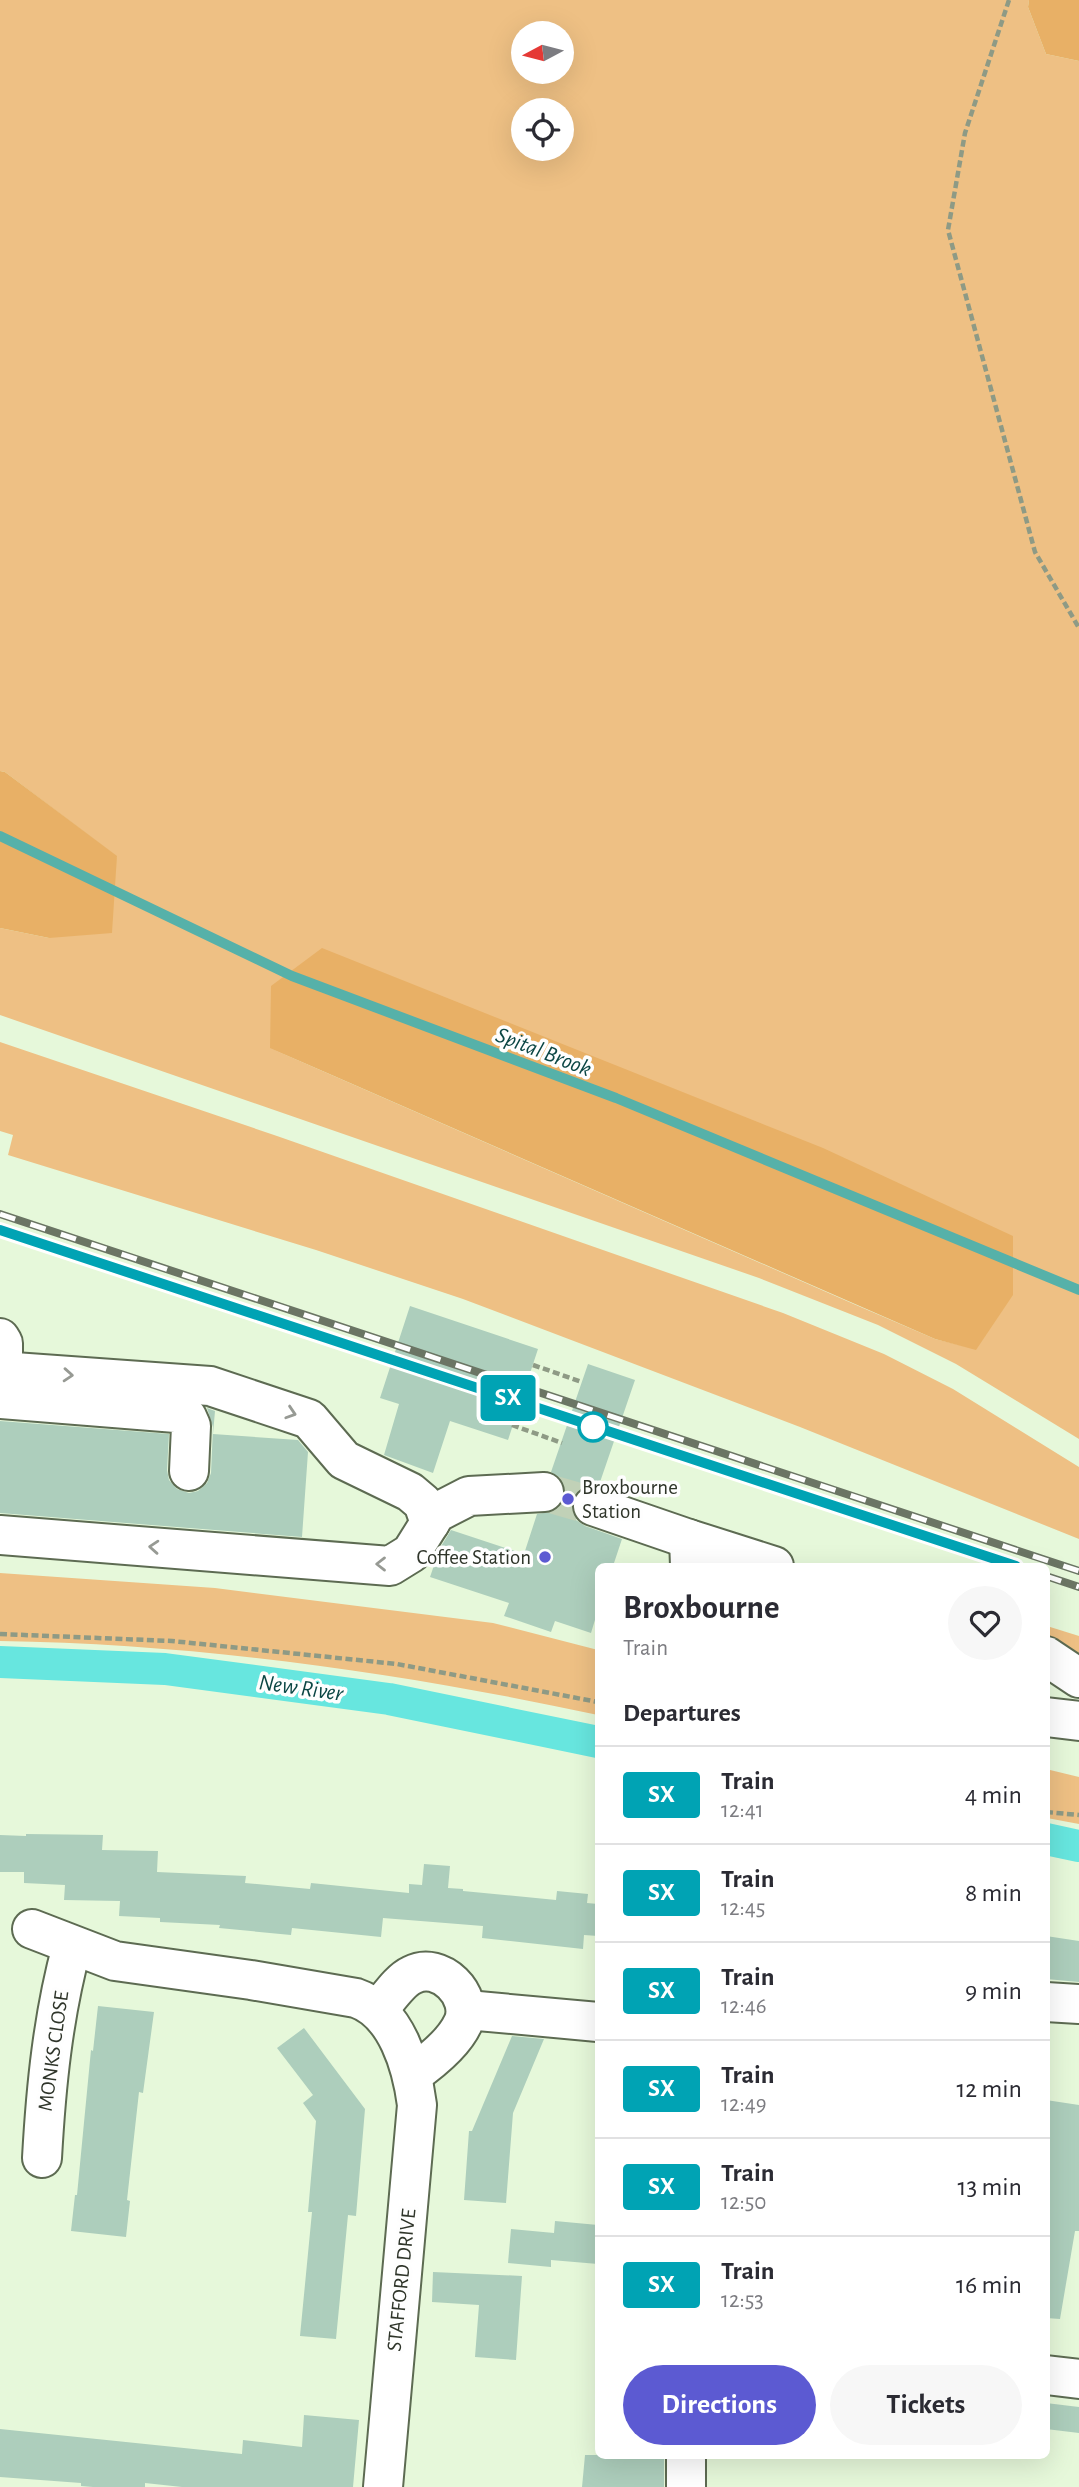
<!DOCTYPE html>
<html lang="en">
<head>
<meta charset="utf-8">
<style>
  :root { --surface:#fff; --page:#f7f7f7; --text:#2b2b33; --muted:#7c7c81; --line:#e1e1e2; --accent:#5c5ad2 }
  body { margin:0; font-family:"Alegreya Sans",sans-serif; background:var(--page); color:var(--text); height:100vh; display:flex; flex-direction:column; font-size:26px; white-space:nowrap }
  * { box-sizing:border-box; margin:0 }
  p { font-size:23px; color:var(--muted) }
  .icon { flex:none; width:38px; height:38px; fill:none; stroke:currentColor; stroke-width:2; stroke-linecap:round; stroke-linejoin:round }
  .map { position:relative; flex:1; overflow:hidden }
  .details { position:absolute; left:595px; top:1563px; width:455px; height:896px; display:flex; flex-direction:column; background:var(--surface); border-radius:10px; box-shadow:0 7px 28px #0002 }
  .details>* { flex:none }
  .badge { padding:0 14px; border-radius:5px; font-size:24px; line-height:46px }
  .needle { width:46px; rotate:263deg }
  .tools { position:absolute; left:511px; top:21px; display:grid; gap:14px }
  .tools a { display:grid; place-items:center; width:63px; height:63px; border-radius:50%; background:var(--surface); box-shadow:0 7px 28px #0002; font-size:35px }
  .map>.badge { position:absolute; translate:-50% -50%; box-shadow:0 0 0 4px #fff }
  h2 { padding:0 28px; font-size:26px; line-height:63px }
  .round { display:grid; place-items:center; flex:none; width:74px; height:74px; border-radius:37px; background:var(--page) }
  .overview { display:flex; align-items:center; justify-content:space-between; height:119px; padding:0 28px }
  h1 { font-size:33px; font-weight:600; line-height:52px }
  .button { display:flex; gap:14px; margin-top:auto; padding:14px 28px }
  .button a { flex:1; height:80px; border-radius:42px; background:var(--accent); color:#fff; font-size:28px; font-weight:600; line-height:80px; text-align:center }
  .button a+a { background:var(--page); color:var(--text) }
  ul { padding:0; list-style:none }
  li { display:flex; align-items:center; gap:21px; height:98px; padding:0 28px; border-top:2px solid var(--line) }
  li div { flex:1 }
  li b { display:block; font-size:26px }
  li em { font-style:normal }
  li .badge { min-width:77px; font-weight:700; text-align:center }
  .map>svg:first-child { display:block }
</style>
</head>
<body>
<div class="map">
<svg width="1079" height="2487" viewBox="0 0 1079 2487">
  <rect width="100%" height="100%" fill="#e6f8da"/>
  <g fill="#eec084" fill-rule="evenodd">
    <path d="M0,0H1029L1028,7L1046,54L1079,61V1439L956,1364L878,1325L759,1278L0,1015V928L49,938L117,857L5,772L0,771ZM523,33H562V72H523ZM523,110H562V149H523ZM270,1048L976,1349L935,1339L856,1305Z"/>
    <path d="M0,1042L277,1136L783,1313L884,1354L953,1389L1079,1467V1539L800,1427L463,1299L316,1250L8,1155L13,1135L0,1131Z"/>
    <path d="M0,1573L215,1588L493,1623L598,1650V1715C403,1673 201,1644 0,1641Z"/>
    <path d="M1047,1626L1079,1636V1657L1047,1642Z"/>
    <path d="M1046,1769L1079,1777V1824L1047,1818Z"/>
  </g>
  <g fill="#e8b066">
    <path d="M1029,0H1079V61L1046,54L1028,7Z"/>
    <path d="M0,771L5,772L117,856L112,933L49,938L0,928Z"/>
    <path d="M322,948L823,1148L1013,1236V1295L976,1350L935,1339L270,1048L271,986Z"/>
  </g>
  <g fill="none" stroke-linecap="round" stroke-linejoin="round">
    <path stroke="#56b1a9" stroke-width="10" d="M0,836L292,976L616,1098L1079,1290"/>
    <g stroke="#67e6df" stroke-width="32">
      <path d="M0,1662L165,1669L389,1699L598,1742"/>
      <path d="M1046,1839L1079,1846"/>
    </g>
  </g>
  <g fill="#adcebc">
    <path d="M410,1306L538,1349L508,1440L450,1421L433,1473L384,1455L399,1404L380,1398Z"/>
    <path d="M588,1364L635,1380L599,1485H588L578,1490L573,1498L571,1509L576,1520L585,1526L622,1539L613,1566H598V1610L591,1633L555,1621L551,1632L504,1616L509,1603L430,1577L440,1548L451,1530L524,1554L537,1514L555,1511L563,1502L566,1492L563,1481L551,1472Z"/>
    <path d="M207,1408L215,1411L213,1434L298,1440L308,1452L302,1537L0,1513V1421L169,1434L167,1470L169,1480L177,1489L189,1493L198,1491L207,1483L211,1473L213,1427Z"/>
    <path d="M26,1834L103,1835L102,1850L158,1851L157,1872L246,1876L245,1883L310,1889L311,1883L409,1893V1884L422,1885L424,1864L450,1866L448,1888L463,1889V1891L556,1900L557,1891L588,1894L587,1903L598,1904V1936L584,1935L583,1949L482,1938L483,1926L383,1918L381,1937L292,1928L291,1935L219,1928L220,1925L160,1922V1918L119,1916L120,1901L64,1900L65,1885L24,1883V1872H0V1835L26,1836Z"/>
    <path d="M1046,1936L1079,1941V1982L1046,1979Z"/>
    <path d="M98,2006L154,2012L143,2093L139,2092L127,2200L130,2201L126,2237L71,2231L75,2195H77L91,2050L93,2051Z"/>
    <path d="M304,2028L365,2109L356,2216L348,2215L336,2339L300,2336L312,2212H308L316,2121L303,2103L313,2095L277,2048Z"/>
    <path d="M512,2036L544,2039L513,2113L506,2203L464,2200L469,2131H472Z"/>
    <path d="M1046,2100L1079,2105V2231H1075L1060,2319L1046,2318Z"/>
    <path d="M555,2221L598,2225V2264L551,2260V2267L508,2263L511,2229L554,2233Z"/>
    <path d="M433,2272L522,2276L516,2360L475,2357L479,2305L432,2302Z"/>
    <path d="M1046,2403L1079,2407V2433L1046,2429Z"/>
    <path d="M304,2415L359,2420L353,2487H182L145,2483V2487H93L81,2486V2483L0,2477V2429L242,2454L243,2440L302,2447Z"/>
    <path d="M585,2455H664V2487H582Z"/>
  </g>
  <g fill="none" stroke-linecap="round" stroke-linejoin="round">
    <path stroke="#c1d1b7" stroke-width="38" stroke-dasharray="38 19" stroke-linecap="butt" d="M544,1492L593,1506"/>
    <g stroke="#5d6b52" stroke-width="42">
      <g id="minor">
        <path d="M0,1338L3,1343V1370L0,1372"/>
        <path d="M0,1371L210,1386L309,1419L344,1460L410,1492L423,1503L430,1523"/>
        <path d="M0,1399L176,1413L187,1417L191,1426L189,1471"/>
        <path d="M593,1506L689,1539"/>
        <path d="M0,1535L390,1566L411,1553L436,1513L469,1496L544,1492"/>
        <path d="M690,1566L689,1539L774,1566"/>
        <path d="M1046,1656L1079,1678"/>
        <path d="M1046,1717L1079,1721"/>
        <path d="M32,1929L115,1961L251,1980L356,1998C397,2012 412,2067 417,2105L383,2487"/>
        <path d="M1046,2002L1079,2004"/>
        <path d="M378,2010C388,1999 399,1981 412,1975C440,1960 475,1996 463,2023C454,2043 430,2062 413,2074"/>
        <path d="M467,2010L598,2022"/>
        <path d="M42,2158C46,2086 53,2016 72,1946"/>
        <path d="M1046,2375L1079,2379"/>
        <path d="M686,2487V2455"/>
      </g>
    </g>
    <g stroke="#8e9a85" stroke-width="4.5" stroke-dasharray="7 3.5" stroke-linecap="butt">
      <path d="M1009,0L965,133L948,230L1035,552L1079,628"/>
      <path d="M533,1365L582,1382"/>
      <path d="M512,1425L562,1443"/>
      <path d="M596,1617L598,1618"/>
      <path d="M0,1634L172,1641L397,1664L598,1702"/>
      <path d="M1046,1812L1079,1815"/>
    </g>
    <use href="#minor" stroke="#fff" stroke-width="38"/>
    <g stroke="#6b7564" stroke-width="8">
      <g id="rail">
        <path d="M0,1214L1079,1571"/>
        <path d="M0,1230L1016,1566"/>
        <path d="M1046,1576L1079,1587"/>
      </g>
    </g>
    <use href="#rail" stroke="#fefefe" stroke-width="5" stroke-dasharray="16" stroke-linecap="butt"/>
  </g>
  <defs><path id="oneway-chevron" d="M-2-3.5L2.5 0L-2 3.5" fill="none" stroke-width="1.6" stroke-linecap="round" stroke-linejoin="round" transform="scale(1.75)"/></defs>
  <g stroke="#979a94">
    <use href="#oneway-chevron" transform="translate(68 1375) rotate(4)"/>
    <use href="#oneway-chevron" transform="translate(291 1413) rotate(18)"/>
    <use href="#oneway-chevron" transform="translate(154 1547) rotate(-176)"/>
    <use href="#oneway-chevron" transform="translate(381 1564) rotate(-180)"/>
  </g>
  <g fill="none" stroke-linecap="round" stroke-linejoin="round">
    <g stroke="#fff" stroke-width="16">
      <path id="line" d="M0,1230L1016,1566"/>
    </g>
    <use href="#line" stroke="#00a3b4" stroke-width="10"/>
  </g>
  <circle fill="#fff" stroke="#00a3b4" stroke-width="3.5" cx="593" cy="1427" r="14"/>
  <g fill="#5c5ad2" stroke="#fefefe" stroke-width="2.5">
    <circle cx="568" cy="1499" r="7"/>
    <circle cx="545" cy="1557" r="7"/>
  </g>
  <g text-anchor="middle" stroke-width="7" stroke-linejoin="round" paint-order="stroke">
    <g font-size="21" fill="#2f352a" stroke="#fefefe" text-anchor="start">
      <text x="582" y="1494">Broxbourne<tspan x="582" dy="24">Station</tspan></text>
      <text x="531" y="1564" text-anchor="end">Coffee Station</text>
    </g>
    <g font-size="21" fill="#2f352a" stroke="#fefefe">
      <text transform="translate(53 2051) rotate(-82)" y="7">MONKS CLOSE</text>
      <text transform="translate(401 2280) rotate(-84)" y="7">STAFFORD DRIVE</text>
    </g>
    <g font-size="23" font-style="italic" fill="#0b4644" stroke="#fefefe">
      <text transform="translate(544 1051) rotate(21)" y="8">Spital Brook</text>
      <text transform="translate(301 1687) rotate(8)" y="8">New River</text>
    </g>
  </g>
</svg>
<div class="tools">
<a><svg class="needle" viewBox="-14 -14 28 28"><path d="M0-13l5 13h-10z" fill="#e53935"/><path d="M0 13l5-13h-10z" fill="#7c7c81"/></svg></a>
<a><svg class="icon" aria-label="locate" viewBox="0 0 24 24"><circle cx="12" cy="12" r="6"/><path d="M12 2v4M12 18v4M2 12h4M18 12h4"/></svg></a>
</div>
<b class="badge" style="left:508px;top:1398px;background:#00a3b4;color:#fff">SX</b>
<section class="details">
<div class="overview"><div><h1>Broxbourne</h1><p>Train</p></div><a class="round"><svg class="icon" aria-label="heart" viewBox="0 0 24 24"><path d="M12 20l-8-8c-3-5 5-10 8-4 3-6 11-1 8 4z"/></svg></a></div>
<h2>Departures</h2>
<ul>
<li><span class="badge" style="background:#00a3b4;color:#fff">SX</span><div><b>Train</b><p>12:41</p></div><em>4 min</em></li>
<li><span class="badge" style="background:#00a3b4;color:#fff">SX</span><div><b>Train</b><p>12:45</p></div><em>8 min</em></li>
<li><span class="badge" style="background:#00a3b4;color:#fff">SX</span><div><b>Train</b><p>12:46</p></div><em>9 min</em></li>
<li><span class="badge" style="background:#00a3b4;color:#fff">SX</span><div><b>Train</b><p>12:49</p></div><em>12 min</em></li>
<li><span class="badge" style="background:#00a3b4;color:#fff">SX</span><div><b>Train</b><p>12:50</p></div><em>13 min</em></li>
<li><span class="badge" style="background:#00a3b4;color:#fff">SX</span><div><b>Train</b><p>12:53</p></div><em>16 min</em></li>
</ul>
<div class="button"><a>Directions</a><a>Tickets</a></div>
</section>
</div>
</body>
</html>
